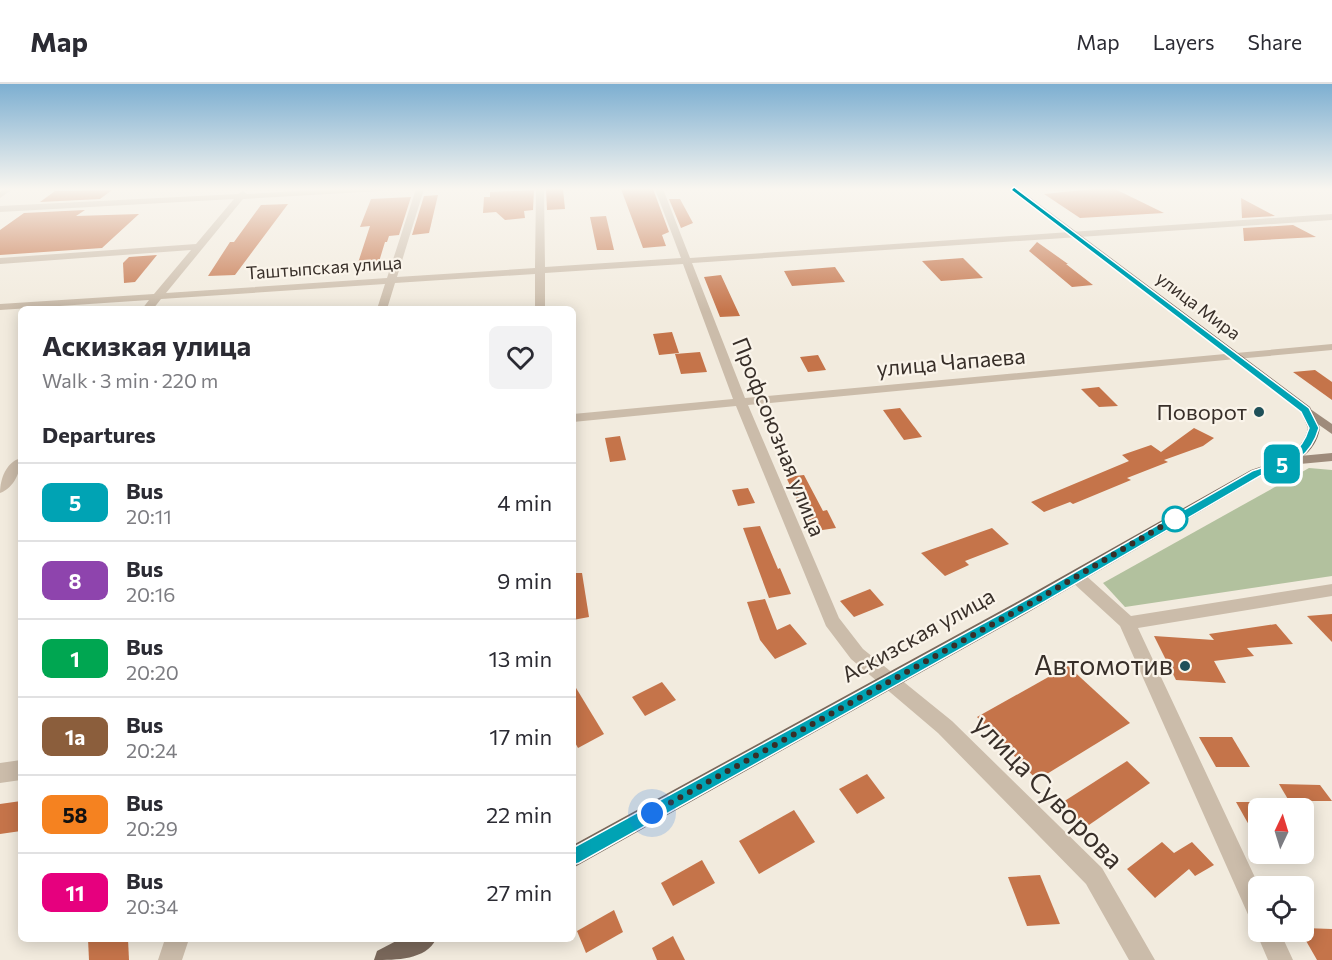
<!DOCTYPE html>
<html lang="en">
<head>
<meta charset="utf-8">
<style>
  :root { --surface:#fff; --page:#f2f2f3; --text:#2b2b33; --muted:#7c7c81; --line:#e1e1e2 }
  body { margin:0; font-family:Commissioner,sans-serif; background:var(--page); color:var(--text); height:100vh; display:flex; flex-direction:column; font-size:22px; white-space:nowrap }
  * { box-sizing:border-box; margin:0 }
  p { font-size:20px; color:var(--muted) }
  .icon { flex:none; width:33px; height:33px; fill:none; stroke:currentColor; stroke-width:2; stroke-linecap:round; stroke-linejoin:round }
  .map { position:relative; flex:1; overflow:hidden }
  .panel { position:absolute; left:18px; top:222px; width:558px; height:636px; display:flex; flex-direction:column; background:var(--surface); border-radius:9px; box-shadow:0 3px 15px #0003 }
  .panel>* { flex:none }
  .badge { padding:0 12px; border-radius:9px; font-size:21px; line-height:39px }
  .needle { width:39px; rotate:4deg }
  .buttons { position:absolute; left:1248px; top:714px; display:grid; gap:12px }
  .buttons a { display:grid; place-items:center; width:66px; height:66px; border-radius:9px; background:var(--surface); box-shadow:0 3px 15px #0003; font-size:30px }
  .you { position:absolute; width:30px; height:30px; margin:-15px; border:4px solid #fff; border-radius:50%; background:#1a73e8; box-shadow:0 0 0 9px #1a73e833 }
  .map>.badge { position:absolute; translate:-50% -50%; box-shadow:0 0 0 3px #fff }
  h2 { padding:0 24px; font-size:22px; line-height:54px }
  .round { display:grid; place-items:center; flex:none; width:63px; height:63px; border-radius:9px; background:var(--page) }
  .summary { display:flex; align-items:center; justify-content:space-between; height:102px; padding:0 24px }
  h1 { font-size:28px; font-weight:700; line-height:45px }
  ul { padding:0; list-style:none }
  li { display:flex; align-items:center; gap:18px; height:78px; padding:0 24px; border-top:2px solid var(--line) }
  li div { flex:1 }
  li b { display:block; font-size:22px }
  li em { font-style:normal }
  li .badge { min-width:66px; font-weight:700; text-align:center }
  header { display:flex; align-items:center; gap:36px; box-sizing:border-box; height:84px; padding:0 30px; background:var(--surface); border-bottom:2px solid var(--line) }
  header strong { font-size:28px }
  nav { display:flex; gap:33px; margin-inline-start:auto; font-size:21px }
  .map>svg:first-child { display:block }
</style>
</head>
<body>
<header>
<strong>Map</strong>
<nav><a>Map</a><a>Layers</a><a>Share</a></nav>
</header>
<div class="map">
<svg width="1332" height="876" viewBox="0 0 1332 876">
  <rect width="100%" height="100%" fill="#f2ebde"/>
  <path fill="#b2c19e" d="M1309,384L1332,386V492L1125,523L1103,499Z"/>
  <g fill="#c5744a">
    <path d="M546,105H563L565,125L547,126Z"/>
    <path d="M621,105H653L669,148L662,151L666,162L643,164Z"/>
    <path d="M1093,105H1115L1164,129L1080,134L1044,110Z"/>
    <path d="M112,106L100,115L40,118L55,107Z"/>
    <path d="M534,106L533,126L524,127L525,134L505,136L496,128L483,129L484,113H490V108Z"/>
    <path d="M438,111L429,149L412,151L424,112Z"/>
    <path d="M411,113L399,151L389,152L387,158H385L378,181L357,182L370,142L360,143L371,115Z"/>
    <path d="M1241,114L1275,132L1242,134Z"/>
    <path d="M669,115H680L693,139L681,144Z"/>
    <path d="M288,120L235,191L208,192L230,158H234L261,121Z"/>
    <path d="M85,126L76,132L139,130L102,164L0,171V146L24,129Z"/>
    <path d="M606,132L614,166H597L590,133Z"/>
    <path d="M1293,141L1316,153L1244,157L1243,144Z"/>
    <path d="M1037,158L1068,180H1066L1093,201L1072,203L1029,167Z"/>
    <path d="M157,171L135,198L124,199L123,179L129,173Z"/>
    <path d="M963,174L983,194L941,197L922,177Z"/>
    <path d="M835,183L845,198L792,202L784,187Z"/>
    <path d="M721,191L733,217L740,232L720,233L704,193Z"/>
    <path d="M672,248L679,269L659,271L653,250Z"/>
    <path d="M700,268L707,288L681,290L675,270Z"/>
    <path d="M818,271L826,286L808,288L800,273Z"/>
    <path d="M1315,286L1332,298V316L1293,288Z"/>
    <path d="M1099,303L1118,322L1099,323L1081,305Z"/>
    <path d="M900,324L922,353L904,356L883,326Z"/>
    <path d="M1194,344L1214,354L1203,362L1164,376L1168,378L1127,394L1131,396L1073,420L1070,418L1044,428L1031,418L1129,377L1122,371L1151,361L1161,368Z"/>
    <path d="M620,352L626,376L610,378L605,354Z"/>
    <path d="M804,391L823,427L827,426L836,444L809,448L800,430L803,429L786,393Z"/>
    <path d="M748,404L755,419L738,422L732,406Z"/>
    <path d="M760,442L778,485L780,484L791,510L769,514L743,444Z"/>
    <path d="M992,444L1009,460L965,477L969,481L945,492L921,469Z"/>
    <path d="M573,489H582L589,533L573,536Z"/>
    <path d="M870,505L884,521L854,533L840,517Z"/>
    <path d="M765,515L777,546L790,540L807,560L775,575L760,556L747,518Z"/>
    <path d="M1332,530V558L1307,532Z"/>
    <path d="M1276,540L1293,560L1247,564L1254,572L1214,577L1226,599L1176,596L1154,552L1214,556L1209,550Z"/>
    <path d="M1068,582L1130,639L1037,696L977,633Z"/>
    <path d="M662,598L676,616L645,632L632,613Z"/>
    <path d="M573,599L604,650L578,664L573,655Z"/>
    <path d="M1199,653H1232L1250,683H1216Z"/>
    <path d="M1127,677L1150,699L1086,743L1063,718Z"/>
    <path d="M867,690L885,714L857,730L839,705Z"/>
    <path d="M1279,700L1320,701L1332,717H1289Z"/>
    <path d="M21,717V747L0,750V720Z"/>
    <path d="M1236,718H1258V757Z"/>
    <path d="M794,726L815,758L759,790L739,757Z"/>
    <path d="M1162,758L1174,769L1192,758L1214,781L1195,792L1189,785L1155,814L1127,785Z"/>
    <path d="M702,776L715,799L673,822L661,799Z"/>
    <path d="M1040,791L1060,840L1027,842L1008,793Z"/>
    <path d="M614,826L623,848L586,869L577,847Z"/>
    <path d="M1304,844L1332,845V876H1317L1301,848H1304Z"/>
    <path d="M673,852L685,876H657L652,864Z"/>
    <path d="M88,855H128L129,876H89Z"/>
  </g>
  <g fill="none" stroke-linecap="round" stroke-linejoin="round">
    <g fill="#cbbcaa" fill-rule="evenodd">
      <path d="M4,105H13L0,114V108Z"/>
      <path d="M333,105H385L381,107L243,115L166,209L387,194L416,105H424L397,193L535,184L536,105H544L545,183L681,174L655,105H663L690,174L1332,130V136L692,179L745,314L1236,269L1242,272L1236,275L748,321L839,534L863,565L952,637L1102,784L1155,876H1129L1086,800L938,649L851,575L826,542L736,322L573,338V330L733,315L683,180L545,189V225H535V190L395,199L387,225H377L385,200L161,215L153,225H142L149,216L0,226V220L154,210L191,166L0,180V174L196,160L234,115L0,128V122L238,110L243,107L247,110Z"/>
      <path d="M21,374C21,387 14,404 0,409C0,395 6,378 21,374Z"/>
      <path d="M1077,487L1083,489L1131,532L1332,500V512L1138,544L1259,802L1258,838L1250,835L1120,542L1071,497L1069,493L1071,489Z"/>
      <path d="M21,676V696L0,699V679Z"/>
      <path d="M1258,842V848H1280L1293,876H1268L1256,848Z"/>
      <path d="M165,855H189L182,876H158Z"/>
    </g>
    <path fill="#cbbcaa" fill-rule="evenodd" d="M1332,260V266L1236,275L1230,272L1236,269Z"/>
    <g fill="#9e8b7b" fill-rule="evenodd">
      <path d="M1306,322L1332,340V350L1302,329L1300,326L1302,323Z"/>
      <path d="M1332,369V377L1289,381L1282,377L1289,373Z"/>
    </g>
    <g fill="#7a685b" fill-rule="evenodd">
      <path d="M1010,105H1019L1310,323L1320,344C1315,374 1287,383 1261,392L1027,529L573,784V761L1015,519L1251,386C1274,378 1302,371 1308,344L1301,328Z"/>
      <path d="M400,855H436C426,876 396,876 374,876L377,867Z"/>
    </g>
  </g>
  <linearGradient id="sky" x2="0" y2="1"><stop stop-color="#7dafd1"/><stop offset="0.46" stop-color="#f9f6f0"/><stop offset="1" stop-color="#f9f6f0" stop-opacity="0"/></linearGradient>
  <rect width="1332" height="228" fill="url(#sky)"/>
  <path fill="#00a3b4" stroke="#fff" stroke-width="1.5" d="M1014,103L1309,324L1319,344C1310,376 1289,381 1260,392L1044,518L579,779L573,781L567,779L564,773L567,767L1035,511L1252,387C1279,377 1300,374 1309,344L1301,328L1011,106Z"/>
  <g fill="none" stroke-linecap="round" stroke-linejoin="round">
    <path stroke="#382f29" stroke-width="6" stroke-dasharray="0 10.8" d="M652,729L1040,514L1181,431L1175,435"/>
  </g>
  <g fill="#1f5059" stroke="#faf4ea" stroke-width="2">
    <circle cx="1259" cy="328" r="6"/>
    <circle cx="1185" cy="582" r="6"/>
  </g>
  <circle fill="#fff" stroke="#00a3b4" stroke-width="3" cx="1175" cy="435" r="12"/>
  <g text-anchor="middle" stroke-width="4.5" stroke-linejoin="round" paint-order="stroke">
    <g font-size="18" fill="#382f29" stroke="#faf4ea">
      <text transform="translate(324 184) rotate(-4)" y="6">Таштыпская улица</text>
      <text transform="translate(1198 222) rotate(37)" y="6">улица Мира</text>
    </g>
    <g font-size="22" fill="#382f29" stroke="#faf4ea">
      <text transform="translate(951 278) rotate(-5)" y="8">улица Чапаева</text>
      <text transform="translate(779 353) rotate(68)" y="8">Профсоюзная улица</text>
      <text transform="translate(918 551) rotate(-29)" y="8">Аскизская улица</text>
    </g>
    <g font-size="22" fill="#382f29" stroke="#faf4ea" text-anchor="end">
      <text x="1247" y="336">Поворот</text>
    </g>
    <g font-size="27" fill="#382f29" stroke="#faf4ea" text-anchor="end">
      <text x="1173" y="591">Автомотив</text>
    </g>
    <g font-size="27" fill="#382f29" stroke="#faf4ea">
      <text transform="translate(1048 708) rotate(46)" y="9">улица Суворова</text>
    </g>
  </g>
</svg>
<div class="buttons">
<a><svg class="needle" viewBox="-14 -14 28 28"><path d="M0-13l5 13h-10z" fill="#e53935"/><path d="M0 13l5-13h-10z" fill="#7c7c81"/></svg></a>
<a><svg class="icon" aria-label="locate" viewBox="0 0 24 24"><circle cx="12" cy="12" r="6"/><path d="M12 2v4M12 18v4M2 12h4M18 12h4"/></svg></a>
</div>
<div class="you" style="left:652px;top:729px"></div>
<b class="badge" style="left:1282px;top:380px;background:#00a3b4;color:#fff">5</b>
<section class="panel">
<div class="summary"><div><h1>Аскизкая улица</h1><p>Walk · 3 min · 220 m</p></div><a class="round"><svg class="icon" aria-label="heart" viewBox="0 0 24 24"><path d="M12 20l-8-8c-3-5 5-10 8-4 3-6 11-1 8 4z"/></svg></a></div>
<h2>Departures</h2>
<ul>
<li><span class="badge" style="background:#00a3b4;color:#fff">5</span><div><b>Bus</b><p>20:11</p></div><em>4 min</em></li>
<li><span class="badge" style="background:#8e44ad;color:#fff">8</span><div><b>Bus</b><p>20:16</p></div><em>9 min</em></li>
<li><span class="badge" style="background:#00a651;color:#fff">1</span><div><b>Bus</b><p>20:20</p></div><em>13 min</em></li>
<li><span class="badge" style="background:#8b5e3c;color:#fff">1а</span><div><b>Bus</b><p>20:24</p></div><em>17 min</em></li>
<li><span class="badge" style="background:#f58220;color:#111">58</span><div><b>Bus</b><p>20:29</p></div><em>22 min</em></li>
<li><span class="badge" style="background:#e6007e;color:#fff">11</span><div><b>Bus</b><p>20:34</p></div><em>27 min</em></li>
</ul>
</section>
</div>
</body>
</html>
